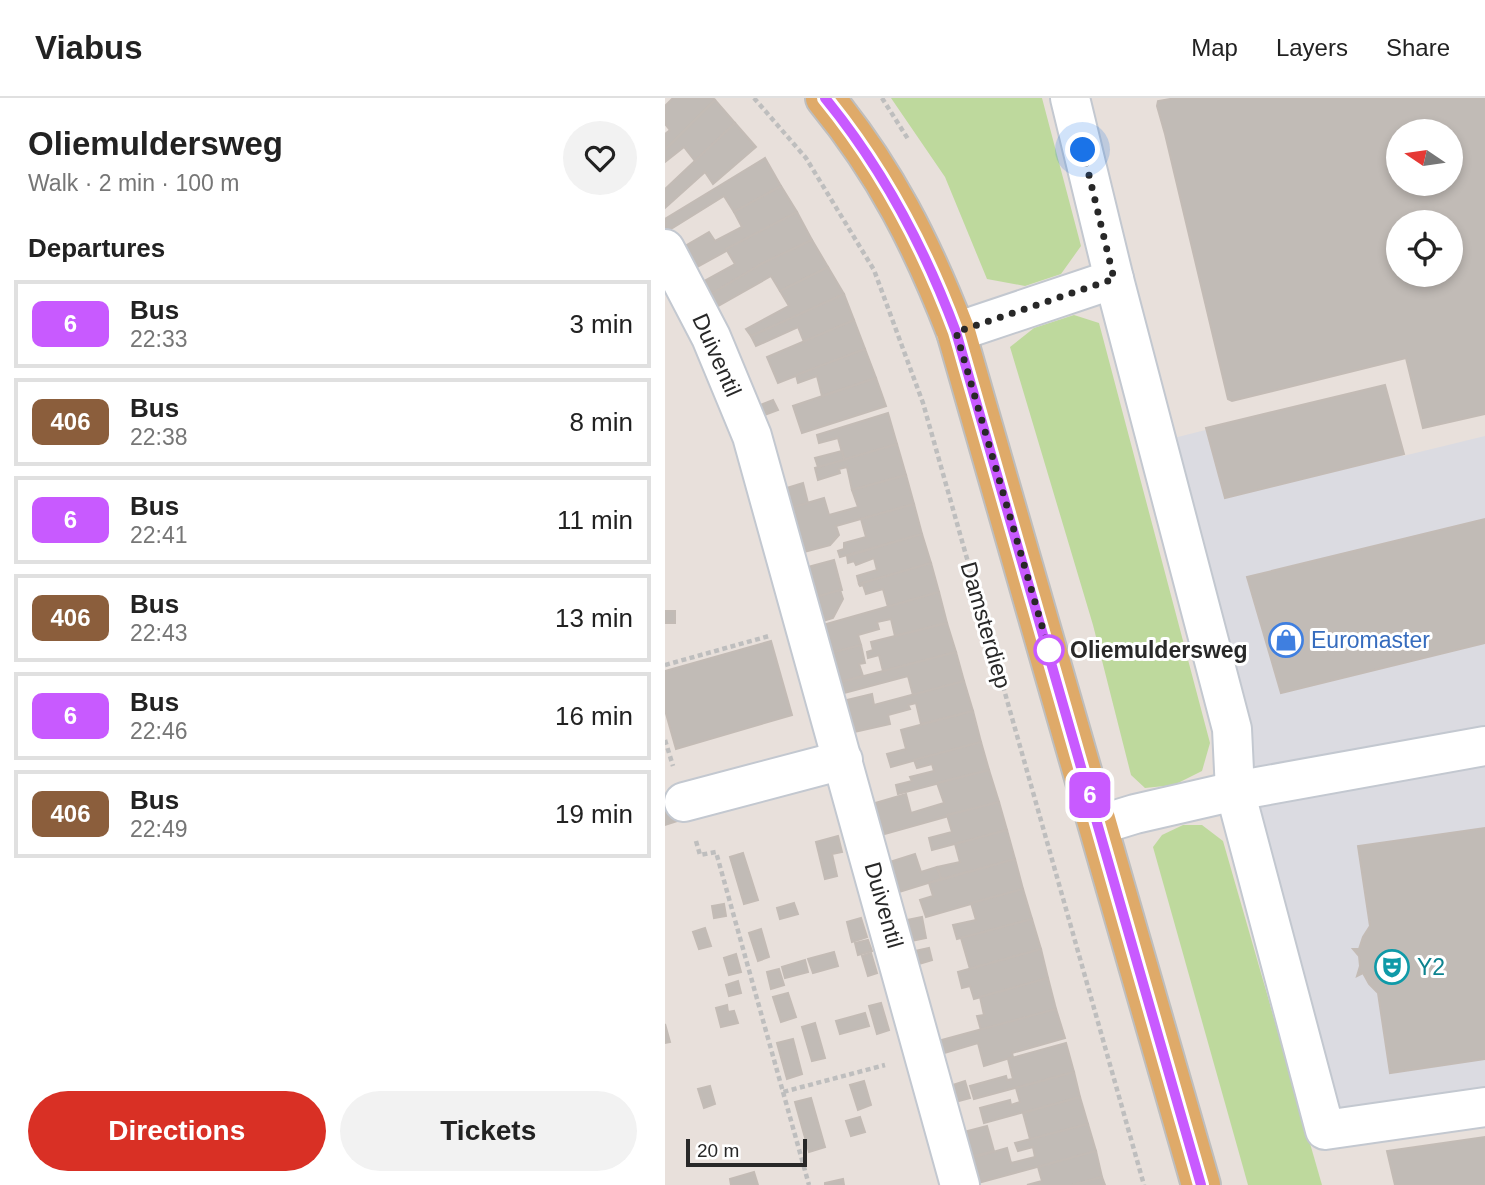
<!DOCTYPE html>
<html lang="en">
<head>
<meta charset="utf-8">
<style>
  :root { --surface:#fff; --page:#f2f2f2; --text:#222; --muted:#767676; --line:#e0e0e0; --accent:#d93025 }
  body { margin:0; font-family:Helvetica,sans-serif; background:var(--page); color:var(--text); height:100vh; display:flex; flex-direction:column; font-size:26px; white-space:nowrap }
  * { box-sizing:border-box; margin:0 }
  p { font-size:23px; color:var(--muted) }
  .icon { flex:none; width:38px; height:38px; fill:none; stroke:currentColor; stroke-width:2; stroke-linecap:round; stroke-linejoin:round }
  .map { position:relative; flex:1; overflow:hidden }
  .side { display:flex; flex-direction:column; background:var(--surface); width:665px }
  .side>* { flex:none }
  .badge { padding:0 14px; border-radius:10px; font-size:24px; line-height:46px }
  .needle { width:46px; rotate:283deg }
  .buttons { position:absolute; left:721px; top:21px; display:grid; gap:14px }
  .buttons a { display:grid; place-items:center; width:77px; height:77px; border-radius:50%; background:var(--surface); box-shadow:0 4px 10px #0003; font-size:35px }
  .scale { position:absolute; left:21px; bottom:18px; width:121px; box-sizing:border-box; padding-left:7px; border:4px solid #282828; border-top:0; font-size:19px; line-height:24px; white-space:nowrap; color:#282828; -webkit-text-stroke:5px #fff; paint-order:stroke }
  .you { position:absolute; width:35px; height:35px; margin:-18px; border:5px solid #fff; border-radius:50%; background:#1a73e8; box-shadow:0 0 0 10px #1a73e833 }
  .map>.badge { position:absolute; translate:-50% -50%; box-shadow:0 0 0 4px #fff }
  h2 { padding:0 28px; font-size:26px; line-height:63px }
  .round { display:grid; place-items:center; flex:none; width:74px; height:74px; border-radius:37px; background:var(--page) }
  .head { display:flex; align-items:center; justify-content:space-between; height:119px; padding:0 28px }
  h1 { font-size:33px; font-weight:800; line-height:52px }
  .button { display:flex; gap:14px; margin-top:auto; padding:14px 28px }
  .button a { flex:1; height:80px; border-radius:42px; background:var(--accent); color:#fff; font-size:28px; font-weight:800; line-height:80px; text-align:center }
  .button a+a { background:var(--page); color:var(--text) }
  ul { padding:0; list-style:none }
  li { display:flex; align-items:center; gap:21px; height:88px; margin:0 14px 10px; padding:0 14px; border:4px solid var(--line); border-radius:0px }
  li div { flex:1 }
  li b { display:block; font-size:26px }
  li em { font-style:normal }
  li .badge { min-width:77px; font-weight:700; text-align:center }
  header { display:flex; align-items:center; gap:42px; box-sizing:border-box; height:98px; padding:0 35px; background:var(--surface); border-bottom:2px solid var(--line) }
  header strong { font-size:33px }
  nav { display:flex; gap:38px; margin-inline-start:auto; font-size:24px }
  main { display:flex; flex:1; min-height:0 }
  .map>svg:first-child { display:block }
</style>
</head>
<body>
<header>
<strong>Viabus</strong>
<nav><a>Map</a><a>Layers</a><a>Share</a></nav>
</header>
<main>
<section class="side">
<div class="head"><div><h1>Oliemuldersweg</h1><p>Walk · 2 min · 100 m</p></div><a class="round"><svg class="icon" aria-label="heart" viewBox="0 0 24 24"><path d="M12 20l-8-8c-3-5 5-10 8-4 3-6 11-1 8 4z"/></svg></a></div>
<h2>Departures</h2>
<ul>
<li><span class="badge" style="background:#c85aff;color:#fff">6</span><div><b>Bus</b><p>22:33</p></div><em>3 min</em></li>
<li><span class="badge" style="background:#8b5e3c;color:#fff">406</span><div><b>Bus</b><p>22:38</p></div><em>8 min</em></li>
<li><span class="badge" style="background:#c85aff;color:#fff">6</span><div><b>Bus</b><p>22:41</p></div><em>11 min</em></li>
<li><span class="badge" style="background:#8b5e3c;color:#fff">406</span><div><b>Bus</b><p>22:43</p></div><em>13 min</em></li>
<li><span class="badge" style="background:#c85aff;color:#fff">6</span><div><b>Bus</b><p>22:46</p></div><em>16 min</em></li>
<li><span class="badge" style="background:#8b5e3c;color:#fff">406</span><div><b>Bus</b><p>22:49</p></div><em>19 min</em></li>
</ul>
<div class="button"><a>Directions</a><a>Tickets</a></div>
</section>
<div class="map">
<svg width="820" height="1087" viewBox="0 0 820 1087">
  <rect width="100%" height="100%" fill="#e8e0db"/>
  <path fill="#dbdbe1" d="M718,287L738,358L820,338V994L666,1015L497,343Z"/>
  <g fill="#bed99d">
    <path d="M226,0H377L416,148L396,176L360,188L322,181L280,79Z"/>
    <path d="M409,217L434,225L545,645L537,673L509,687L480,690L466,677L428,527L345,249L369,230Z"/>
    <path d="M518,727H537L558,743L657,1087H583L488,749L497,737Z"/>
  </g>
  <g fill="#c1bbb6" stroke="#c3bbb5" stroke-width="2" fill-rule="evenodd">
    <path d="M8,0H48L50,2L0,52V36L5,32L0,26V8Z"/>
    <path d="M511,0H820V316L758,330L741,260L567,303L563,301L500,36L492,8L493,3ZM733,33H786V86H733ZM733,124H786V177H733Z"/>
    <path d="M50,2L70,25L30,63L19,49L0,64V52Z"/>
    <path d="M70,25L91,49L48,86L40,74L0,110V91Z"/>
    <path d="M100,60L116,88L69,114L59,98L1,134L0,121Z"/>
    <path d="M116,88L132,114L25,173L13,152L44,134L50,143L77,129L69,114Z"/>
    <path d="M132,114L147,142L98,165L41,199L34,186L70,166L61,151Z"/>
    <path d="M147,142L163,169L115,193L106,178L48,211L41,199L98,165Z"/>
    <path d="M163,169L179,196L86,238L81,231L124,208L115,193Z"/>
    <path d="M179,196L189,222L139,244L133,229L91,248L86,238Z"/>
    <path d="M189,222L200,251L113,285L102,259Z"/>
    <path d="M200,251L211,280L157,298L152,278L133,285L131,277Z"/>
    <path d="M211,280L221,308L137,335L128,308Z"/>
    <path d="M720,287L739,356L560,400L541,330Z"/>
    <path d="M108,302L113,312L94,319L90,309Z"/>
    <path d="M223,315L232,346L179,362L173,340L154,345L152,337Z"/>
    <path d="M232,346L241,377L187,392L182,369L174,371L175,375L153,382L150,370Z"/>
    <path d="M177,353L179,362L153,369L150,360Z"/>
    <path d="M241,377L249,406L171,428L174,437L165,447L139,454L128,409L159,400L164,417L193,409L187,392Z"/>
    <path d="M138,385L143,405L128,409L122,390Z"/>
    <path d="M249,406L257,436L175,459L173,453L179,451V445L201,439L196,421Z"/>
    <path d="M820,421V545L616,595L582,479Z"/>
    <path d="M257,436L266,465L194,486L192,478L212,472L209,460L191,467L189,463L183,465L182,458Z"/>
    <path d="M169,462L177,492L151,499L143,469Z"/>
    <path d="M266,465L274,494L223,509L218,491L201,496L198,487L195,488L194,486Z"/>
    <path d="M175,492L178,501L168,520L158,523L151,499Z"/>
    <path d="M274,494L282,525L230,538L226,521L212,524L214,531L193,537L196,547L166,555L158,527Z"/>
    <rect x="0" y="513" width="10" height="12"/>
    <path d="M282,525L291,554L218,573L214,557L203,560L202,554L208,552L206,544Z"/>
    <path d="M106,543L127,617L11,651L0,612V573Z"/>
    <path d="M196,547L200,565L194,566L198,578L174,584L166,555Z"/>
    <path d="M291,554L299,583L248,597L243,578L179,595L176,584Z"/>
    <path d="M299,583L308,613L256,626L251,605L243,607L245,611L223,617L225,626L189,634L182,602L207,596L209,607Z"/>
    <path d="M308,613L316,644L226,669L222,656L241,651L236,632Z"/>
    <path d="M316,644L324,672L233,696L231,687L247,683L245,679L269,673L267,666L252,670L249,662Z"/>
    <path d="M324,672L334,704L216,737L207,706L241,696L246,715L279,705L272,685Z"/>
    <path d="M334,704L342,732L267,752L264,740L287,734L282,717Z"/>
    <path d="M9,711L12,723L0,727V714Z"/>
    <path d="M820,730V961L725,975L713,895L704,886L698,875L692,878L695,868L694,858L688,851H694L698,839L705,828L693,748Z"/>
    <path d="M342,732L350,761L276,781L272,769L295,764L290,746Z"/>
    <path d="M173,738L177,754L167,756L172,778L160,781L151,744Z"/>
    <path d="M78,755L93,802L79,806L65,759Z"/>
    <path d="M250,756L256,774L272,769L276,781L234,794L225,764Z"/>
    <path d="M350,761L358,791L261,819L255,802L268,798L264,785Z"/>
    <path d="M358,791L367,821L292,841L288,827L311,822L306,805Z"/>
    <path d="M129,805L133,816L115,821L112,810Z"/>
    <path d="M59,806L61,818L49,820L47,808Z"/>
    <path d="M257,819L261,840L246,843L242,822Z"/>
    <path d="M196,820L202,839L187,844L182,824Z"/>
    <path d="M367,821L376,851L305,871L296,840Z"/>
    <path d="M40,830L46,848L34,851L28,834Z"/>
    <path d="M96,831L104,859L93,863L84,835Z"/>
    <path d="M203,842L207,853L193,857L190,845Z"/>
    <path d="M264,850L267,862L254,866L250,853Z"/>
    <path d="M376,851L383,880L309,901L305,888L297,890L293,874Z"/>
    <path d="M169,854L173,868L148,875L143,861Z"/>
    <path d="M206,855L212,875L203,878L197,858Z"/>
    <path d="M71,856L76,874L64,877L59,860Z"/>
    <path d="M140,862L143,874L120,880L117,869Z"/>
    <path d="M114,871L119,887L106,891L102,874Z"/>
    <path d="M383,880L391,911L316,932L312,918L319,917L315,899Z"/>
    <path d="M73,883L76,895L64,898L61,887Z"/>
    <path d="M123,895L131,919L116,924L108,899Z"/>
    <path d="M216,905L224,932L212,936L204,908Z"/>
    <path d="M62,907L63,914L69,913L73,925L56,929L51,910Z"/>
    <path d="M391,911L400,940L347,955L348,959L319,968L313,945L276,956L273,943Z"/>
    <path d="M200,915L204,928L175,936L171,923Z"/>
    <path d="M150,925L160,960L147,963L137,929Z"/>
    <path d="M0,926L5,944L0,945Z"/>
    <path d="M128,941L137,976L122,981L112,945Z"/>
    <path d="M401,945L409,974L309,1001L305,988L341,978L342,982L348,981L343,961Z"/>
    <path d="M409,974L415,999L319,1025L315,1010L345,1002L346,1007L355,1004L351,990Z"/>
    <path d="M199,983L206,1007L193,1012L185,987Z"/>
    <path d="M300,983L305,1000L290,1004L285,988Z"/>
    <path d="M45,988L50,1006L39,1010L33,991Z"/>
    <path d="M415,999L423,1026L365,1041L358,1015Z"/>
    <path d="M146,1000L160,1049L144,1054L130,1004Z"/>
    <path d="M195,1019L200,1034L186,1038L181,1023Z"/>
    <path d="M423,1026L431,1053L313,1085L307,1060L342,1050L346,1065L370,1059L368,1049L353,1053L350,1045Z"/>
    <path d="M322,1028L329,1053L306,1059L299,1034Z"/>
    <path d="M820,1039V1087H730L722,1053Z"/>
    <path d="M431,1053L437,1079L407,1087H362L377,1083L373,1069Z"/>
    <path d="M89,1074L93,1087H66L65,1081Z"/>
    <path d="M437,1079L440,1087H407Z"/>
    <path d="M178,1081L179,1087H160V1085Z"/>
  </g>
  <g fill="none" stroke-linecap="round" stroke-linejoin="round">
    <g stroke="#c3c8d0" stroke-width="42">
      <g id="minor">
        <path d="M405,0L449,181L567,631L570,693L660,1032L820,1009"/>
        <path d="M0,151L46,239L87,338L295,1087"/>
        <path d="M291,234L449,181"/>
        <path d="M19,704L178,662"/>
        <path d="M434,727L470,716L570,693L820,648"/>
      </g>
    </g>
    <g stroke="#bebebe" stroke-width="42">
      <path id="major" d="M160,0C220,73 257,146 291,234L536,1087"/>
    </g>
    <g stroke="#bebebe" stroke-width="4.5" stroke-dasharray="5 3.5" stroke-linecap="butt">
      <path d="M89,0L141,60L209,172L258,305L479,1087"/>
      <path d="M217,0L243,41"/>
      <path d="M0,567L104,538"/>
      <path d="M0,642L8,668"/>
      <path d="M31,743L35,757L51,754L118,994L220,967"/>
      <path d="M118,994L144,1087"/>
    </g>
    <use href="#minor" stroke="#fff" stroke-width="38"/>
    <use href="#major" stroke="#dfaa69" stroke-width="38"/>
  </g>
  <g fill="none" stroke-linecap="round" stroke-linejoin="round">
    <g stroke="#fff" stroke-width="16">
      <path id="line" d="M160,0C218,71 259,148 291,234L536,1087"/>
    </g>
    <use href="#line" stroke="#c85aff" stroke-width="10"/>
    <path stroke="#282828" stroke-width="7" stroke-dasharray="0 12.6" d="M384,552L291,234L449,181L418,52"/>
  </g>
  <defs>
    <g id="shop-ring" transform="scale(1.75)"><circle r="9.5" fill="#fff" stroke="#3f7fe0" stroke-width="1.5"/><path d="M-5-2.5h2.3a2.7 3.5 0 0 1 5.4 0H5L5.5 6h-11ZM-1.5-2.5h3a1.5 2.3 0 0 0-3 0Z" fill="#3f7fe0"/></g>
    <g id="theatre-ring" transform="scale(1.75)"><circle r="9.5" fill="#fff" stroke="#0f9aa8" stroke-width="1.5"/><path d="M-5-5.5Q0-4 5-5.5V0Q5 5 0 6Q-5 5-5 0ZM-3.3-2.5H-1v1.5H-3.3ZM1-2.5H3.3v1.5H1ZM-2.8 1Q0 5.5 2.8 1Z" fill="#0f9aa8"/></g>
  </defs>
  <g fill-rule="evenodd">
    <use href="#shop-ring" x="621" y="542"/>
    <use href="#theatre-ring" x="727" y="869"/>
  </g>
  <circle fill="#fff" stroke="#c85aff" stroke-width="3.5" cx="384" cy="552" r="14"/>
  <g text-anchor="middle" stroke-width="6" stroke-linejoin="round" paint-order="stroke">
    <g font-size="23" fill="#282828" stroke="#fff">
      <text transform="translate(52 257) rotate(66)" y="8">Duiventil</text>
      <text transform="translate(321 527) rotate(74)" y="8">Damsterdiep</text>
      <text transform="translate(219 807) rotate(74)" y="8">Duiventil</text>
    </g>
    <g font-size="23" fill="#366cbe" stroke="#fff" text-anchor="start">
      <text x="646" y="550">Euromaster</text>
    </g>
    <g font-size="23" font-weight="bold" fill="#282828" stroke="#fff" text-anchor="start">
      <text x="405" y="560">Oliemuldersweg</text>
    </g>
    <g font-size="23" fill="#0d838f" stroke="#fff" text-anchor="start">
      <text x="752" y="877">Y2</text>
    </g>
  </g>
</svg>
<div class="buttons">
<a><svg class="needle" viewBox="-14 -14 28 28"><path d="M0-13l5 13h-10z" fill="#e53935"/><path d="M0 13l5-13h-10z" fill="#767676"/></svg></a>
<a><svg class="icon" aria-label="locate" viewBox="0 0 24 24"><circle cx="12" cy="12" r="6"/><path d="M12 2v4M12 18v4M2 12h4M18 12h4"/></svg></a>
</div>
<div class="scale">20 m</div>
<div class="you" style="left:418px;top:52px"></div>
<b class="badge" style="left:425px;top:697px;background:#c85aff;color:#fff">6</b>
</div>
</main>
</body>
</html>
